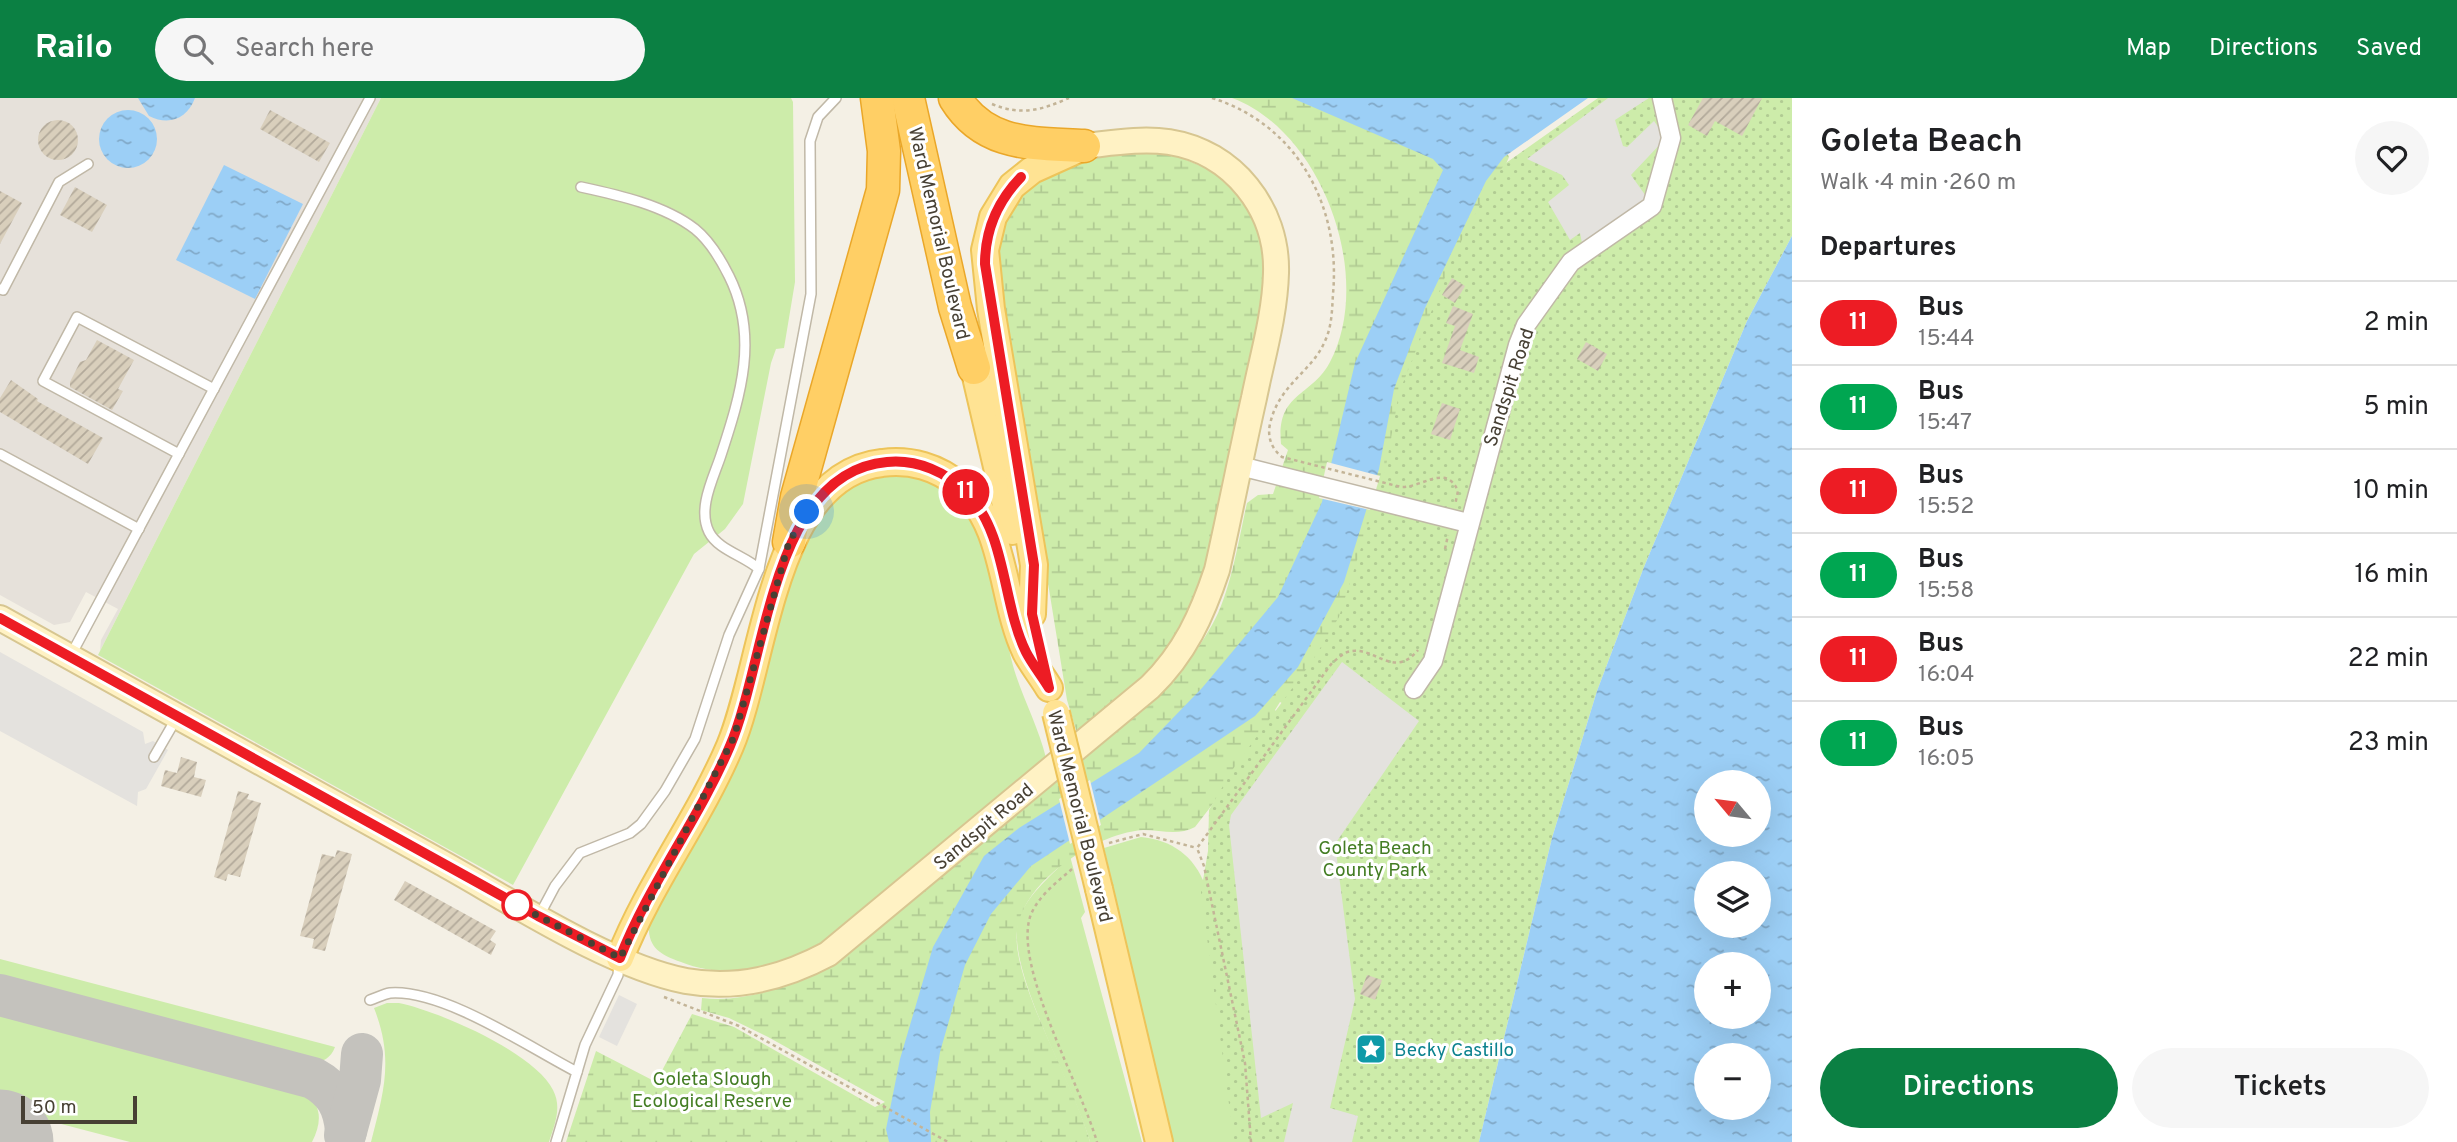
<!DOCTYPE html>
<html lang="en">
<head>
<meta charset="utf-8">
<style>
  :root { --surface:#fff; --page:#f6f6f6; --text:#202124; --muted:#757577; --line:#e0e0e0; --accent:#0b8043 }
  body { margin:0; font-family:Overpass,sans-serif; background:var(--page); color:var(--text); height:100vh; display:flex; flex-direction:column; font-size:26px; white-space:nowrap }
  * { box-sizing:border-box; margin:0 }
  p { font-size:23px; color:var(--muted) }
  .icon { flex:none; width:38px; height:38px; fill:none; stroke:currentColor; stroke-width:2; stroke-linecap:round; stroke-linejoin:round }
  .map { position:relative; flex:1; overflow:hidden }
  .details { display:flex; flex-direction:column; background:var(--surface); width:665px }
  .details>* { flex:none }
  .badge { padding:0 14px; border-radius:23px; font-size:24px; line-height:46px }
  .needle { width:46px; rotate:299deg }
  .tools { position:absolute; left:1694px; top:672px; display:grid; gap:14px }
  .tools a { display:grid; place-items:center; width:77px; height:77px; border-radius:50%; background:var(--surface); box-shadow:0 7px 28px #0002; font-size:35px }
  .scale { position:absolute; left:21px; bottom:18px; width:116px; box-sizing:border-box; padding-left:7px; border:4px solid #474034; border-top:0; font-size:19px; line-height:24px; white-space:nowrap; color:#474034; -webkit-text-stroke:5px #fff; paint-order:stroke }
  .you { position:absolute; width:35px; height:35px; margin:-18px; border:5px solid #fff; border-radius:50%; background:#1a73e8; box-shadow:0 0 0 10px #1a73e833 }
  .map>.badge { position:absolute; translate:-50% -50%; box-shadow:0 0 0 4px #fff }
  h2 { padding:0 28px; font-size:26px; line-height:63px }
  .round { display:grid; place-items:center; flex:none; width:74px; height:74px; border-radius:37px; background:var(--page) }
  .head { display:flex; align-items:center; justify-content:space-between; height:119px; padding:0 28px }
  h1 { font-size:33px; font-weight:600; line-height:52px }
  .action { display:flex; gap:14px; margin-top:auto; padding:14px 28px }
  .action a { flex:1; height:80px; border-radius:42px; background:var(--accent); color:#fff; font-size:28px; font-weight:600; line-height:80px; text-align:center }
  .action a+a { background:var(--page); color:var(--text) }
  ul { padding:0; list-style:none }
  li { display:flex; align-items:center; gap:21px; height:84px; padding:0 28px; border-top:2px solid var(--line) }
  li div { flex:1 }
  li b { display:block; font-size:26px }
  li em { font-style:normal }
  li .badge { min-width:77px; font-weight:700; text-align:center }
  header { display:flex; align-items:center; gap:42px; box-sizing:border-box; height:98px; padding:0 35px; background:var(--accent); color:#fff }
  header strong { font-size:33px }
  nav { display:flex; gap:38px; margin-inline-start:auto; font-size:24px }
  .search { width:490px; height:63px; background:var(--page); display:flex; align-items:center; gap:18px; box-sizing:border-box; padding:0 24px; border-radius:38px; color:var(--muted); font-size:26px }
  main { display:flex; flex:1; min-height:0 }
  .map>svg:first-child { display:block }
</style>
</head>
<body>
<header>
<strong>Railo</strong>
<div class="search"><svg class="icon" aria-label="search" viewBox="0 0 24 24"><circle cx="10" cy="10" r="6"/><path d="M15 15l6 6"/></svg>Search here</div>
<nav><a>Map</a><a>Directions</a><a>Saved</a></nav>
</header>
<main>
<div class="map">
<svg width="1792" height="1044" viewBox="0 0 1792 1044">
  <defs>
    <pattern id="wetland-marsh" width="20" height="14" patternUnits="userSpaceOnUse" patternTransform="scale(1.75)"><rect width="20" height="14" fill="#cdecaa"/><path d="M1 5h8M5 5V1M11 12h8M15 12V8" fill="none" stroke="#b1cb93"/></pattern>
    <pattern id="park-dots" width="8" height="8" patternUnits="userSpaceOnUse" patternTransform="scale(1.75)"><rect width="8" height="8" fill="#cdecaa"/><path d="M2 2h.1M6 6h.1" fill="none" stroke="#b1cb93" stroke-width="1.8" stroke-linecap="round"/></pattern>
    <pattern id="water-ripples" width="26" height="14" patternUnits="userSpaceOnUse" patternTransform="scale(1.75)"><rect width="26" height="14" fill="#9ccff6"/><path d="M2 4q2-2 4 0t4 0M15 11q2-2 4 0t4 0" fill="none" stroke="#81a9c8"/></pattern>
    <pattern id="building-hatch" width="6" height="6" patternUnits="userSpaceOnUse" patternTransform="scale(1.75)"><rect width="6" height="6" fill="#d9cfbc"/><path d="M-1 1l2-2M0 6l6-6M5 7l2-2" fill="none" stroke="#b2a99a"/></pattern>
  </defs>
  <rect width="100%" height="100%" fill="#f4f0e5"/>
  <path fill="#e6e1da" d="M0,0H381L100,553L101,542L118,511L86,494L70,524L54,527L0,497Z"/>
  <g fill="#cdecaa">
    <path d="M381,0H791L793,4L795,184L784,250L776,251L771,265L743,406L725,431L694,456L513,787L98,557Z"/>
    <path d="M877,376C891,377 912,374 925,380C991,408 997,497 1011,560C1019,594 1038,626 1046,660C996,703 945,746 895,788C869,810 836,842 806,856C767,874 721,880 681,864C659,856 647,849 649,824L790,480L815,427L842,391Z"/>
    <path d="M1141,739C1172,742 1194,758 1205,787L1247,1044H1173L1104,750Z"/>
    <path d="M1070,758L1085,814L1081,820L1142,1044H1090C1076,991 1003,868 1019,820C1028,796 1053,776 1070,758Z"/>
    <path d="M0,861L335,949C325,976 293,960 273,954L0,883Z"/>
    <path d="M399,905C438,913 534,954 553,992C562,1009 555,1026 549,1044H371C384,993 394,961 374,910L387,905Z"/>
    <path d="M0,913L300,991C322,1004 323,1023 312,1044H130L0,1010Z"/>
  </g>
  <g fill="url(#wetland-marsh)">
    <path d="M1232,0H1455L1488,13L1509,59L1493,97L1344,524L1287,608L1280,604L1275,612L1281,618L1195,729C1178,738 1162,732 1143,732C1129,733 1114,738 1102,743C1067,759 1022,792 1017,833C1011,882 1076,989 1090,1044H566L596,953L656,984L692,916L734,929L875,1009L885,1004L768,939L729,920L701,912L702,900C742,905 784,890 819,873C896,810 972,746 1049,683C1114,631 1169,604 1212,527C1230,497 1239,440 1247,405L1258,397L1273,396L1288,352L1281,346C1276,294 1312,299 1330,264C1375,179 1322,33 1232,0Z"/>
    <path d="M1163,54C1211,69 1247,86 1261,140C1264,150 1267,165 1266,176C1259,246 1240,316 1225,385C1216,426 1212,475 1193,514C1168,565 1120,599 1077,635L1067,602L995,159C996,149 996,137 1000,127C1027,64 1102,55 1163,54Z"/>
  </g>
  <path fill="url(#park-dots)" d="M1598,0H1792V138L1747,223L1644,469L1597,593L1552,740L1479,1044H1234L1201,794L1208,753L1209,712L1233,671L1313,562L1339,519L1385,374L1399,295L1453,159L1494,80L1506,65Z"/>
  <g fill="#e4e2de">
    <path d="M1608,0H1649L1615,22L1623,48L1627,49L1654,23L1666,40L1631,77L1648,101L1583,150L1580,135L1570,142L1548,104L1569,87L1562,77L1527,61Z"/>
    <path d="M0,554L143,634L145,646L153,643L168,652L146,691L138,694L137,708L0,633Z"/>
    <path d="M1342,564L1419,623L1335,746L1355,901L1330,1010L1358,1018L1352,1044H1284L1293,1005L1261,1020L1229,727L1231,717Z"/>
    <path d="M619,897L637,906L617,948L599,939Z"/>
  </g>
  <g fill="url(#water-ripples)" fill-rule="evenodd">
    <path d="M138,0H195C187,21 169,28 149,18Z"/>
    <path d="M1292,0H1588L1504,59L1486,83L1425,210L1394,291L1379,371L1344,484L1298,569L1255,618L1031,768L991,816L965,867L940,954L930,1014L931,1044H889L886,1031L900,961L933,849L984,758L1019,730L1139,655L1202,590L1278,499L1322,404L1355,265L1443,72L1433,61Z"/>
    <circle cx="128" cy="41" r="29"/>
    <path d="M224,67L303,106L255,201L176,162Z"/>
    <path d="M1792,138V1044H1479L1552,740L1597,593L1644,469L1747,223ZM1706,684H1759V737H1706ZM1706,775H1759V828H1706ZM1759,866V919H1706V866ZM1759,957V1010H1706V957Z"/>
  </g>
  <g fill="#f4f0e5">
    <path d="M1327,364L1380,378L1370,412L1319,400Z"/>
    <path d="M1090,682L1101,727L1070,746L1059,701Z"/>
  </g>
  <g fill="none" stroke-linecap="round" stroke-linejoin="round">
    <g stroke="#c4c2bd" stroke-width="42">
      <path d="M0,897L313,980C335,992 344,1008 346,1033"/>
      <path d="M345,1037L360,982L362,956"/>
    </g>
    <path stroke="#c4c2bd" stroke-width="103" d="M0,1043L2,1044"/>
  </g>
  <g fill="url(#building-hatch)">
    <path d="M1703,0H1762L1742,38L1715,23L1707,38L1688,27Z"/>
    <path d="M270,12L330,45L319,64L260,31Z"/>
    <circle cx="58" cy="42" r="20"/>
    <path d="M75,89L107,107L92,134L60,117Z"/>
    <path d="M0,93L22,105L0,146Z"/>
    <path d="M1452,180L1465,188L1455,205L1442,197Z"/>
    <path d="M1453,208L1473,216L1460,252L1479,259L1474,275L1442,265L1455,228L1446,225Z"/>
    <path d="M97,242L134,262L118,291L123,293L112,312L70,289V284L80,264L86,262Z"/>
    <path d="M1586,244L1607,256L1598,273L1577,261Z"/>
    <path d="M11,282L38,301L37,303L103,340L88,366L0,314V300Z"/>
    <path d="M1442,305L1460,311L1450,342L1431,336Z"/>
    <path d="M181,659L197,664L194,679L206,682L201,699L161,688L165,672L177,675Z"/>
    <path d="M238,693L249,696L247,701L261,705L240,779L228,776L226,783L214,779Z"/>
    <path d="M337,752L352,756L325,853L312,850L314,841L300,838L322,756L335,759Z"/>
    <path d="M405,783L496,833L490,842L496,846L491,857L394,802Z"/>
    <path d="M1367,877L1382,882L1375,902L1360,896Z"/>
  </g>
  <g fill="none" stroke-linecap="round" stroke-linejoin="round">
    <g stroke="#c0b8a7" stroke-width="12">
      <g id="lane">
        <path d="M581,89C618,97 664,107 695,131C710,143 720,160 729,178C759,238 741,296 721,357C714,379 697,410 709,434C718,452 745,458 759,471"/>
        <path d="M0,191L3,192L59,84L88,66"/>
        <path d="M0,356L139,431"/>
        <path d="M179,356L43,283L77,219L214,291"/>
        <path d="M71,557L370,0"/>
        <path d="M154,659L176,621"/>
        <path d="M539,818L555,788L580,755L630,735L641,726L665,693L695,641L729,537L759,471L811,196L810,43L818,19L836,0"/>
        <path d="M370,902C376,900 384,896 390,895C444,891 530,950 577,974L556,1044"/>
        <path d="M577,974L585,947L618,877L619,865"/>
      </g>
    </g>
    <g stroke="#c0b8a7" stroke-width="21">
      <g id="street">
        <path d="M1240,368L1468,425"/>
        <path d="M1414,591L1433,563L1518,247L1526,227L1571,164L1652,108L1671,40L1662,0"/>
      </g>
    </g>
    <g stroke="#d7c691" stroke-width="28">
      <path id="secondary" d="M0,520C148,602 296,685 444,766C512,804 610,868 686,883C737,892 783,880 828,856L1150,589C1185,555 1202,517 1217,472C1230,415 1241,357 1254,300C1262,260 1275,217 1276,175C1278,111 1233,54 1169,44C1141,40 1112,45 1084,48"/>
    </g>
    <g stroke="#edc45a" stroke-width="30">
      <g id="primary">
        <path d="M974,270L1012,433"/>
        <path d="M1032,516L1034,467L991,211L985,152L993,119L1012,88L1032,72L1083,49"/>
        <path d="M1099,791L1159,1044"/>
        <path d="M620,860C649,786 699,721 730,648C765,566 772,377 882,365C910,361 938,369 960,388C1007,428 1001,502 1026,554C1032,566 1042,578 1049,590"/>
      </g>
    </g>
    <g stroke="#eaa729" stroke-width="35">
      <g id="highway">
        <path d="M908,0L955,209L974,270"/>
        <path d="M955,0C985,49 1034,45 1084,48"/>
        <path d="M789,444L797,399L883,92L884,53L877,0"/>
      </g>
    </g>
    <g stroke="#c3b497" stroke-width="2.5" stroke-dasharray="3.5 3.5" stroke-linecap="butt">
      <path d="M1212,0C1298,27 1341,109 1333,196C1332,212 1332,228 1325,243C1312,274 1279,286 1270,326C1267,340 1272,351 1282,359L1401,389C1422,390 1446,365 1458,393L1455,407"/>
      <path d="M992,6C1021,18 1042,12 1069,0"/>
      <path d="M1445,451L1448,437"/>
      <path d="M1109,745L1143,736L1197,750"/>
      <path d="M1072,771C1057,784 1037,799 1030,819C1014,870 1081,988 1097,1044"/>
      <path d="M664,899L739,928L948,1044"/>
      <path d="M1251,1044L1245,965L1204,768L1197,750L1332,565C1336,562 1341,557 1345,555C1372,543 1392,584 1418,552"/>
    </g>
    <use href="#lane" stroke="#fff" stroke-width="9"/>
    <use href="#street" stroke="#fff" stroke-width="18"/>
    <use href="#secondary" stroke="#fff2c4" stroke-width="24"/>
    <use href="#primary" stroke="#ffe393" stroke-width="26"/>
    <use href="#highway" stroke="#ffcf65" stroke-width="32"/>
    <g stroke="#edc45a" stroke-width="30" stroke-linecap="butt">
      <path id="primary-bridge" d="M1056,615L1099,791"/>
    </g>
    <use href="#primary-bridge" stroke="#ffe393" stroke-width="26"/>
  </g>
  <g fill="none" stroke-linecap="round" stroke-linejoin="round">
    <g stroke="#fff" stroke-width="16">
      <path id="line" d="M0,520L538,818L620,860C649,786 699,721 730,648C767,562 771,374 887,364C917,361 947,374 968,396C1007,437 1002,505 1026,554C1032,566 1042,578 1049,590L1032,516L1034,467L985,166C985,132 997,104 1021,79"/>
    </g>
    <use href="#line" stroke="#ed1c24" stroke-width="10"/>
    <path stroke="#474034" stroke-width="7" stroke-dasharray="0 12.6" d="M517,807L515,806L620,860L734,639L789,444L807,414"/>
  </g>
  <defs>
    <g id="sight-square" transform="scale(1.575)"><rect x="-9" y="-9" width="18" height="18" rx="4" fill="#0f9aa8" stroke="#fff"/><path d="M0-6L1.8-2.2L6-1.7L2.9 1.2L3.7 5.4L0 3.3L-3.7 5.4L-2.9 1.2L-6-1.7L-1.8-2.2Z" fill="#fff"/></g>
  </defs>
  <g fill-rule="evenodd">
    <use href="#sight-square" x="1371" y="951"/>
  </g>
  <circle fill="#fff" stroke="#ed1c24" stroke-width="3.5" cx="517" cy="807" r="14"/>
  <g text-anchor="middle" stroke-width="6" stroke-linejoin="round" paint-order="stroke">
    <g font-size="19" fill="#474034" stroke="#fff">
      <text transform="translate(940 135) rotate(77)" y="7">Ward Memorial Boulevard</text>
      <text transform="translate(1508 289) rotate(-72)" y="7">Sandspit Road</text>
      <text transform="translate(1081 718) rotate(76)" y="7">Ward Memorial Boulevard</text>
      <text transform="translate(983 728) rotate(-40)" y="7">Sandspit Road</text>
    </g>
    <g font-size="19" fill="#437d23" stroke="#fff">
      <text x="1375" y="756">Goleta Beach<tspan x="1375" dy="22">County Park</tspan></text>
      <text x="712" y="987">Goleta Slough<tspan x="712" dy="22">Ecological Reserve</tspan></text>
    </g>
    <g font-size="19" fill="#0d838f" stroke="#fff" text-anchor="start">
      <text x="1394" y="958">Becky Castillo</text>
    </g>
  </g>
</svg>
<div class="tools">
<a><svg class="needle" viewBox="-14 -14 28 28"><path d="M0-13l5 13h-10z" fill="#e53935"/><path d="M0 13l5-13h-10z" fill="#757577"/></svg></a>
<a><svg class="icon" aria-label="layers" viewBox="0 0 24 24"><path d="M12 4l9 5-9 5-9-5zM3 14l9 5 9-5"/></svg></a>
<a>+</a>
<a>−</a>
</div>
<div class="scale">50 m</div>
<div class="you" style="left:807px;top:414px"></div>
<b class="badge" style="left:966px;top:394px;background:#ed1c24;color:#fff">11</b>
</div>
<section class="details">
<div class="head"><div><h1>Goleta Beach</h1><p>Walk · 4 min · 260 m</p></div><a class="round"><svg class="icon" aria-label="heart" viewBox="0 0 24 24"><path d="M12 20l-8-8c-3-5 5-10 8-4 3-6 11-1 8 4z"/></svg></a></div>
<h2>Departures</h2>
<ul>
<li><span class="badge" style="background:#ed1c24;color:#fff">11</span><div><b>Bus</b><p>15:44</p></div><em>2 min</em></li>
<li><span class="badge" style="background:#00a651;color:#fff">11</span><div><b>Bus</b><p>15:47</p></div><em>5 min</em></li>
<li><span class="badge" style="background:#ed1c24;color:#fff">11</span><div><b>Bus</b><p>15:52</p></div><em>10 min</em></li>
<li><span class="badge" style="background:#00a651;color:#fff">11</span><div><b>Bus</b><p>15:58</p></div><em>16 min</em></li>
<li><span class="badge" style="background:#ed1c24;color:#fff">11</span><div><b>Bus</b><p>16:04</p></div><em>22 min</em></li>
<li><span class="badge" style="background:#00a651;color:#fff">11</span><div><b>Bus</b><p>16:05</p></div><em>23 min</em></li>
</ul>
<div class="action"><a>Directions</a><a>Tickets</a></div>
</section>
</main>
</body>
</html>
